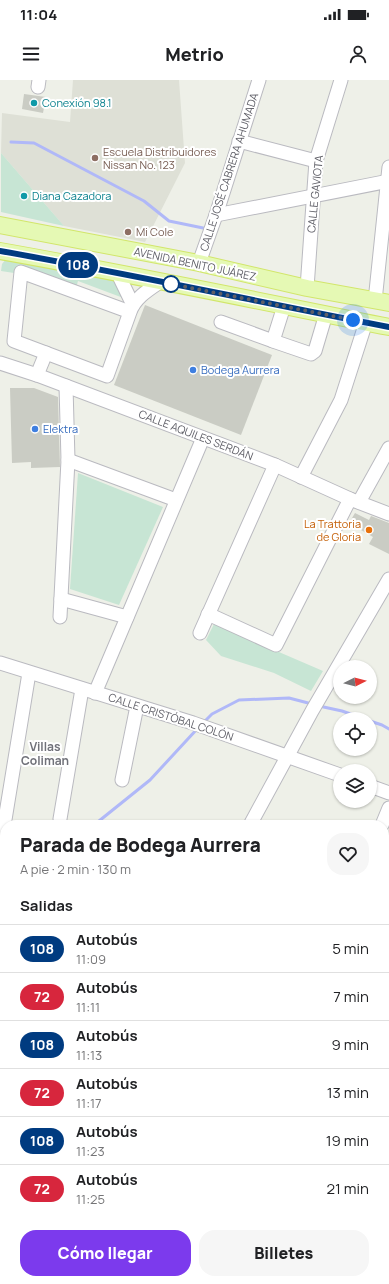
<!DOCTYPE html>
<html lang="es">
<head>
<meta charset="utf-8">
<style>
  :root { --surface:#fff; --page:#f6f6f6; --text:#202124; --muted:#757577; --line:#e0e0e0; --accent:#7c3aed }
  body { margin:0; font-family:Manrope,sans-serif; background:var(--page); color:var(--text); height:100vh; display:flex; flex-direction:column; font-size:15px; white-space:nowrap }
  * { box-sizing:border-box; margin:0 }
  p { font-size:13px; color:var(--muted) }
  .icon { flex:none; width:22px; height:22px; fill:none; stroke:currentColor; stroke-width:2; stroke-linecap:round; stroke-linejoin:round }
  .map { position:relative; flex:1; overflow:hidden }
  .details { position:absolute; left:0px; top:740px; width:389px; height:464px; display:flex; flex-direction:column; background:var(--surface); border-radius:16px 16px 0 0; box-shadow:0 1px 3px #0004 }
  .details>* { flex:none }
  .badge { padding:0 8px; border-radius:13px; font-size:14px; line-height:26px }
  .needle { width:26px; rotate:84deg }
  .controls { position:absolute; left:333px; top:580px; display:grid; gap:8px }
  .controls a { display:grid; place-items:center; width:44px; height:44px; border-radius:50%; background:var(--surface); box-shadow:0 1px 3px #0004; font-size:20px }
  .you { position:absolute; width:20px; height:20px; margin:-10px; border:3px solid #fff; border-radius:50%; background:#1a73e8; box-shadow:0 0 0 6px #1a73e833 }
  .map>.badge { position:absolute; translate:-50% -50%; box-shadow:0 0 0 2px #fff }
  h2 { padding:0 20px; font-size:15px; line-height:36px }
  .round { display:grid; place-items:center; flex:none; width:42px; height:42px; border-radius:16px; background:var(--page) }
  .headline { display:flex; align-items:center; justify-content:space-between; height:68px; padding:0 20px }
  h1 { font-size:19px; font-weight:800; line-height:30px }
  .primary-button { display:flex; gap:8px; margin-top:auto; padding:8px 20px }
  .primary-button a { flex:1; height:46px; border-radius:16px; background:var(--accent); color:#fff; font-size:16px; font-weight:800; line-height:46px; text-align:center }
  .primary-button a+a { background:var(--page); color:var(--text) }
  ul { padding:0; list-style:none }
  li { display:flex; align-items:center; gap:12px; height:48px; padding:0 20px; border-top:1px solid var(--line) }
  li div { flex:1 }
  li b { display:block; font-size:15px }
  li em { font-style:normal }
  li .badge { min-width:44px; font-weight:700; text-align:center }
  .status { display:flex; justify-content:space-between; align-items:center; height:28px; padding:0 20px; background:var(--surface); direction:ltr }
  .status svg { height:11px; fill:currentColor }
  header { display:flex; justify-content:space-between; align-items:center; height:52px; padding:0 20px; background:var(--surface); font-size:18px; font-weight:800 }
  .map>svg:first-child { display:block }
</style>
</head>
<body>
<div class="status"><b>11:04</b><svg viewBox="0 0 49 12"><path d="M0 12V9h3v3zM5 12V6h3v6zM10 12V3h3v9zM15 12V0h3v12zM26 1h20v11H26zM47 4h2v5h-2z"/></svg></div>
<header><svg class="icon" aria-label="menu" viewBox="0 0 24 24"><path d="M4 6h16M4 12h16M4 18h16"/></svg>Metrio<svg class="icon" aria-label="person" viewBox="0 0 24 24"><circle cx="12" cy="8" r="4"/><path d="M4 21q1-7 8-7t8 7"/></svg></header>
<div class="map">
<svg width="389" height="1204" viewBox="0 0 389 1204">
  <rect width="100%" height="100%" fill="#eef0e8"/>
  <path fill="#dee0d6" d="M73,0H179L185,83L145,162L64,146L1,73L2,33L70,42Z"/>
  <g fill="#c7e5d4">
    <path d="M1,73L64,146L1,132Z"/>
    <path d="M6,179L115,201L126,219L78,201L76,208L18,185L14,193L1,191L2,184Z"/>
    <path d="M78,393L163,427L119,525L70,509Z"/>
    <path d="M214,544L323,591L311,611L274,593L221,576L206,560Z"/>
    <path d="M384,1144L389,1145V1194L384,1193Z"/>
  </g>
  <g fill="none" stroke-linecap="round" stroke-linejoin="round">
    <g stroke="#b0b8f8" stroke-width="3">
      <path d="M11,62L34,63L144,121L169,141L208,149"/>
      <path d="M319,626L342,631L365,639"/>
      <path d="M370,641L382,645L389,649"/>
      <path d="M203,643L212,634L239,620L289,618L312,624"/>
      <path d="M94,745L150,700L198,648"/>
      <path d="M0,800L5,797"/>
      <path d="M0,1107H5"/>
      <path d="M384,1181L389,1182"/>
    </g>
  </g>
  <g fill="#caccc4">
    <path d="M24,14L46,17L43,33L22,29Z"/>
    <path d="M145,225L272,275L241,355L114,305Z"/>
    <path d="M10,308H34L58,317L60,387L31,388V382L12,383Z"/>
    <path d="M355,433L369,440L371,436L389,443V474L369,464L373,457L349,443Z"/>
  </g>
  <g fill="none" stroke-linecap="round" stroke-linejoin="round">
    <g stroke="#babac0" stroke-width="15">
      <g id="minor">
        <path d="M38,7L39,0"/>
        <path d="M239,61L316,81"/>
        <path d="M216,135L389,101"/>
        <path d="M199,183L216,135L259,0"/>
        <path d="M117,192L133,225"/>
        <path d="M307,208L316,81L341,0"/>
        <path d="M375,221L389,87"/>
        <path d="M284,226L273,261L311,274L315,271L326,234"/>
        <path d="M130,232L21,192L14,261L107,296L130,232C135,218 148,210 160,202"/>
        <path d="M221,242L273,261"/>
        <path d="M0,283L37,295L275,385L350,419L389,434"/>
        <path d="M37,295L46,273"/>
        <path d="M68,380L176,420"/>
        <path d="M301,397L341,320L366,242"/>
        <path d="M359,422L389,368"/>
        <path d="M61,519L127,537"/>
        <path d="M208,534L276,565L350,419"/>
        <path d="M60,537L68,380L66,306"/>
        <path d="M200,553L275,385"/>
        <path d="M0,583L193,643L340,695"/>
        <path d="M95,613L203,358"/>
        <path d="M122,700L137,626"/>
        <path d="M370,706L389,713"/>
        <path d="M60,739L82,609"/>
        <path d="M250,745L312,631L389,499"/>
        <path d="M382,745L389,728"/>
        <path d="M2,758L29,593"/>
        <path d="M0,894L5,885"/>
        <path d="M384,945L389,947"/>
        <path d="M0,1007L5,998"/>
        <path d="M0,1062L5,1065"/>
        <path d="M0,1192L5,1183"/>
        <path d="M349,1199L363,1204"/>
        <path d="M89,1204L91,1199"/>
        <path d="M167,1204L169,1199"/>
      </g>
    </g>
    <g stroke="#d2e66b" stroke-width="18">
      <g id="major">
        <path d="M0,145L199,183L307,208L389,223"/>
        <path d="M0,171C130,194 259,221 389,247"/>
      </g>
    </g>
    <use href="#minor" stroke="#fff" stroke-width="13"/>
    <use href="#major" stroke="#e5f9b4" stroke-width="16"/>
  </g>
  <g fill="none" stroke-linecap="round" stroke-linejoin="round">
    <g stroke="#fff" stroke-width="9">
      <path id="line" d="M0,171C130,194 259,222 389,247"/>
    </g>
    <use href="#line" stroke="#003b80" stroke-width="6"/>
    <path stroke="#5f5f67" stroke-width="4" stroke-dasharray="0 7.2" d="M171,204L353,240"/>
  </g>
  <g fill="#0f9aa8" stroke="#fff" stroke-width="1.5">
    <circle cx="34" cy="23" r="4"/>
    <circle cx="24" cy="116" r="4"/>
  </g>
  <g fill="#8d6e63" stroke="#fff" stroke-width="1.5">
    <circle cx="95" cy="78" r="4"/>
    <circle cx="128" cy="152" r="4"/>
  </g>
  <circle fill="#fff" stroke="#003b80" stroke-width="2" cx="171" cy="204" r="8"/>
  <g fill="#3f7fe0" stroke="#fff" stroke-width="1.5">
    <circle cx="193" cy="290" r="4"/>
    <circle cx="35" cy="349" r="4"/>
  </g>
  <circle fill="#e8710a" stroke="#fff" stroke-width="1.5" cx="369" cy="450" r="4"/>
  <g text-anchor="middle" stroke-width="4" stroke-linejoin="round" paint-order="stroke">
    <g font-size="11" fill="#0d838f" stroke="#fff" text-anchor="start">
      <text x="42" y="27">Conexión 98.1</text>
      <text x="32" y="120">Diana Cazadora</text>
    </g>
    <g font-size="11" fill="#785e54" stroke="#fff" text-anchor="start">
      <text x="103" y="76">Escuela Distribuidores<tspan x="103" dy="13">Nissan No. 123</tspan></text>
      <text x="136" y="156">Mi Cole</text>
    </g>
    <g font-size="11" fill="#5f5f67" stroke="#fff">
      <text transform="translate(229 92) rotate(-72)" y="4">CALLE JOSÉ CABRERA AHUMADA</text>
      <text transform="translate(315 114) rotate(-84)" y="4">CALLE GAVIOTA</text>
      <text transform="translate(195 184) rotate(12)" y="4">AVENIDA BENITO JUÁREZ</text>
      <text transform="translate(196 355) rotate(21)" y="4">CALLE AQUILES SERDÁN</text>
      <text transform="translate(171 637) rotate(18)" y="4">CALLE CRISTÓBAL COLÓN</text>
    </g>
    <g font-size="11" fill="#366cbe" stroke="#fff" text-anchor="start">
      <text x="201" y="294">Bodega Aurrera</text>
      <text x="43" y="353">Elektra</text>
    </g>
    <g font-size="11" fill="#c56008" stroke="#fff" text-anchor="end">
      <text x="361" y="448">La Trattoria<tspan x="361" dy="13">de Gloria</tspan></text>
    </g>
    <g font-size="12" font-weight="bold" fill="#707179" stroke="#fff">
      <text x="45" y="671">Villas<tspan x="45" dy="14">Coliman</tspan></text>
    </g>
  </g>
</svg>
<div class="controls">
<a><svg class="needle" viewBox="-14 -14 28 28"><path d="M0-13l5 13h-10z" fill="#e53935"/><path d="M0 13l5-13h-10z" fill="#757577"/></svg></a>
<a><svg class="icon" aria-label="locate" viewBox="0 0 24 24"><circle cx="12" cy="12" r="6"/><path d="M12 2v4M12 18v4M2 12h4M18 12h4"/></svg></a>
<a><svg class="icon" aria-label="layers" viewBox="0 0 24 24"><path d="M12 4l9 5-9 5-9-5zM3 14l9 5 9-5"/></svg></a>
</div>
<div class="you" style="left:353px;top:240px"></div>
<b class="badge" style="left:78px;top:185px;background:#003b80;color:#fff">108</b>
<section class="details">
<div class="headline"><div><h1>Parada de Bodega Aurrera</h1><p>A pie · 2 min · 130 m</p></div><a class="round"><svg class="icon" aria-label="heart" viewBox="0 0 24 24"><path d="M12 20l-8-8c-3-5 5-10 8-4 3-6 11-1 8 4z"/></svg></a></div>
<h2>Salidas</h2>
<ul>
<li><span class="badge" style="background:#003b80;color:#fff">108</span><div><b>Autobús</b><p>11:09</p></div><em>5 min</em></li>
<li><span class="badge" style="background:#d7263d;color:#fff">72</span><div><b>Autobús</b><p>11:11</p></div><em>7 min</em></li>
<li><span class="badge" style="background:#003b80;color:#fff">108</span><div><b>Autobús</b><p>11:13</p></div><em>9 min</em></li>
<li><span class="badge" style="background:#d7263d;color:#fff">72</span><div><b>Autobús</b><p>11:17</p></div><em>13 min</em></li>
<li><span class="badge" style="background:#003b80;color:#fff">108</span><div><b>Autobús</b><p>11:23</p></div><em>19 min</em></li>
<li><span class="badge" style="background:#d7263d;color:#fff">72</span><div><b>Autobús</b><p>11:25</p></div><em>21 min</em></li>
</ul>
<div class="primary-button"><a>Cómo llegar</a><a>Billetes</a></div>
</section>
</div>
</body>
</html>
